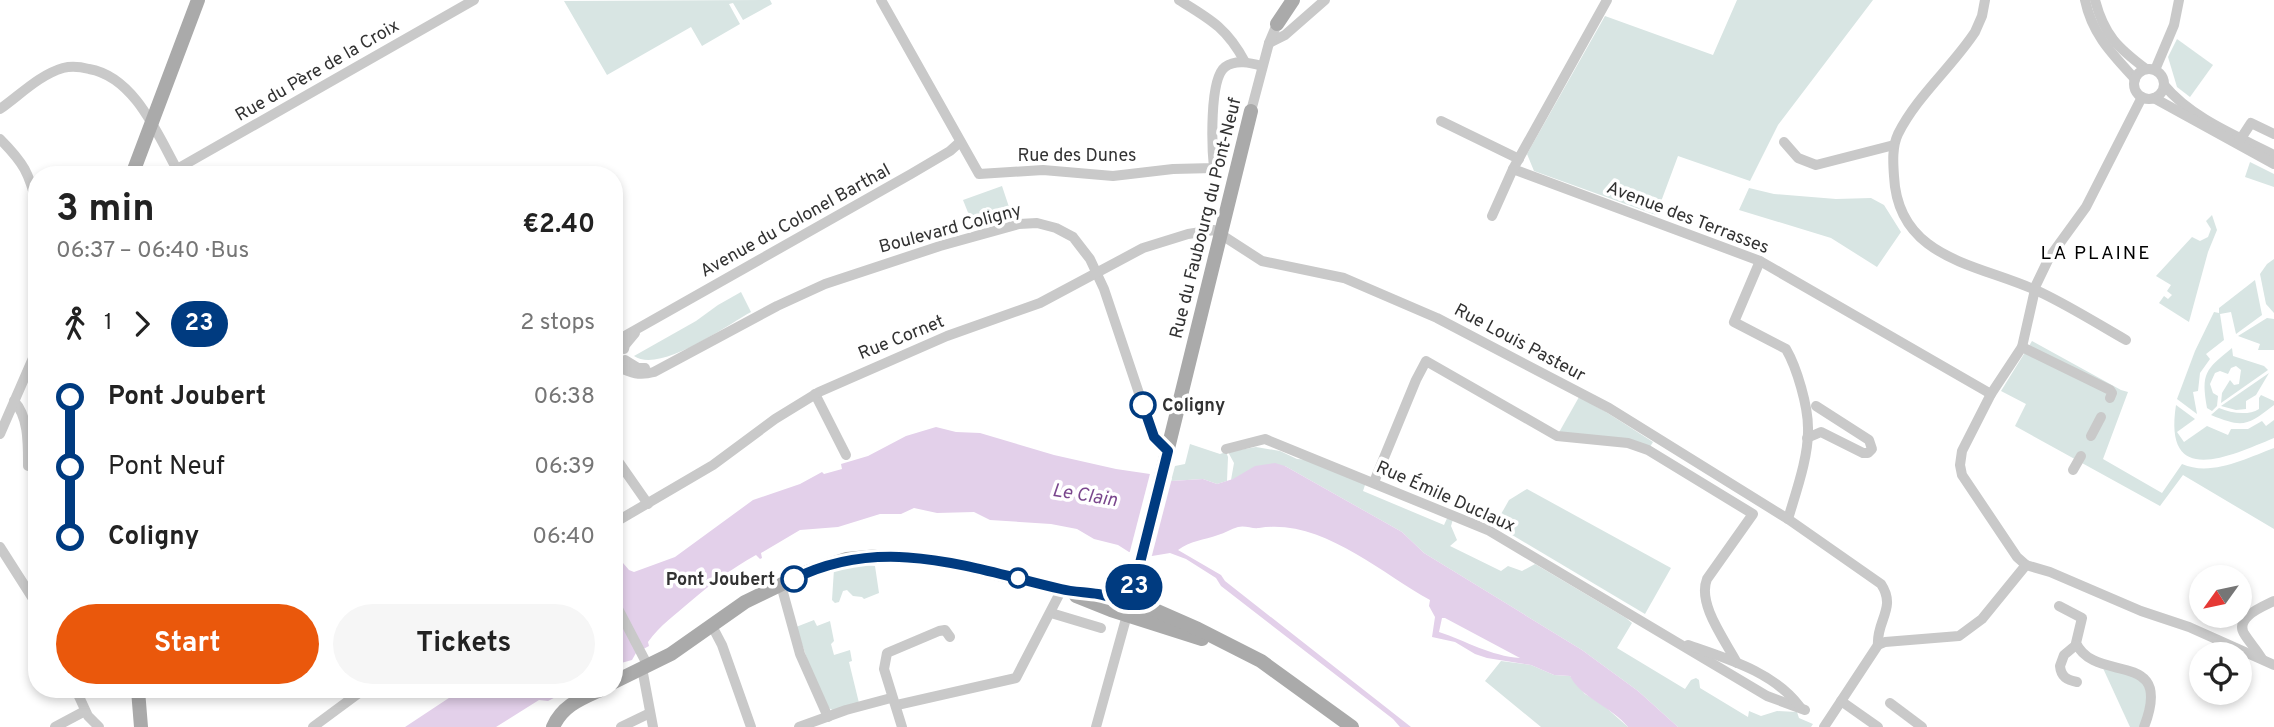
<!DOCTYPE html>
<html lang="en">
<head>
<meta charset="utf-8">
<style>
  :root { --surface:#fff; --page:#f6f6f6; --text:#222; --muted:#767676; --accent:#ea580c }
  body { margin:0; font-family:Overpass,sans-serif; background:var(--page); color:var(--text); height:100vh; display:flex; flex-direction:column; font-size:26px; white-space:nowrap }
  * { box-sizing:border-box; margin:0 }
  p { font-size:23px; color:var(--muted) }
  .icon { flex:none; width:38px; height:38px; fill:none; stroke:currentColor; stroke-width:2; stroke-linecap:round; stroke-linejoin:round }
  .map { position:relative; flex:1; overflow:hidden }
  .panel { position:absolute; left:28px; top:166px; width:595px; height:532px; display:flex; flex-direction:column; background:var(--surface); border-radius:28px; box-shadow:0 4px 10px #0003 }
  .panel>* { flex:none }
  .badge { padding:0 14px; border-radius:23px; font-size:24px; line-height:46px }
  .needle { width:46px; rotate:237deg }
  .buttons { position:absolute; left:2189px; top:565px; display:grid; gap:14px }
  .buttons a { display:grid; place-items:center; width:63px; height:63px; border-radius:50%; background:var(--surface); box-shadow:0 4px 10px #0003; font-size:35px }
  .map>.badge { position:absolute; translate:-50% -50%; box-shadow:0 0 0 4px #fff }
  .legs { display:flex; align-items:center; gap:10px; height:77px; padding:0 28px; font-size:23px }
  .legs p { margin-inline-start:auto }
  .headline { display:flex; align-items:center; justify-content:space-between; height:119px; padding:0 28px }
  h1 { font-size:38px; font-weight:700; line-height:52px }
  .action { display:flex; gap:14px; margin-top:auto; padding:14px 28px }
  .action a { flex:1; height:80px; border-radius:42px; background:var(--accent); color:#fff; font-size:28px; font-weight:700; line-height:80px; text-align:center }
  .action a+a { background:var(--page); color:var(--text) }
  ul { padding:0 28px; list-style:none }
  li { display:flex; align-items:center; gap:24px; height:70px; font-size:26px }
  li i { display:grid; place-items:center; width:10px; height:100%; margin:0 9px; background:currentColor }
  li i::after { content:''; width:18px; height:18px; margin:-9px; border:5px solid; border-radius:50%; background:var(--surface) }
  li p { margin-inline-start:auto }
  li:first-child i { background:linear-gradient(#0000 50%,currentColor 0) }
  li:last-child i { background:linear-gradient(currentColor 50%,#0000 0) }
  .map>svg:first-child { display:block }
</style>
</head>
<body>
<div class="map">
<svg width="2274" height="727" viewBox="0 0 2274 727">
  <rect width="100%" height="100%" fill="#fff"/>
  <g fill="#d8e5e3">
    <path d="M770,0L772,4L743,20L733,3L729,4L740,24L702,46L691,27L607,75L564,1Z"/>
    <path d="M1737,0H1873L1778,125L1750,181L1678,156L1656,215L1534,171L1527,154L1605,16L1713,55Z"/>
    <path d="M2177,39L2213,65L2190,97L2177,87L2168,57Z"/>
    <path d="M2250,162L2274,174V187L2245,177Z"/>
    <path d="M1002,186L1009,207L971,220L963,200Z"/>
    <path d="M1749,188L1774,194L1836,199L1871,198L1884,205L1901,232L1877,267L1831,238L1739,210Z"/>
    <path d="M2212,215L2217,230L2208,252L2189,322L2159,303L2164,296L2168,299L2172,295L2167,291L2171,285L2156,276L2192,237L2200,241L2208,237L2211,229L2206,221Z"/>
    <path d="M2274,259V313L2266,304L2260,274L2267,264Z"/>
    <path d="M2255,280L2262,315L2236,334L2231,312L2220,314L2224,340L2206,354L2210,359L2200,373L2198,391L2193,392L2197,414L2177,399L2195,351L2214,312L2219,313V308Z"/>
    <path d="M741,292L751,312C727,325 660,374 634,356L696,321L718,305Z"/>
    <path d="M2267,318L2274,319V350H2258L2260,344L2238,336Z"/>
    <path d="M2032,341L2121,390L2128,392L2103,459L2162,493L2182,464C2211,477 2247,458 2274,448V529L2183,475L2160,506L2015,426L2026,404L2001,391Z"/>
    <path d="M2232,348L2233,356L2264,366L2268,370L2221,403L2222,393L2230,380L2234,385L2239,384L2241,370L2236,366L2231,368L2228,374L2220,371L2215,373L2210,384L2213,393L2218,396L2217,406L2212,411L2207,408C2201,373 2205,370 2232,348Z"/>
    <path d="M2269,373L2256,395L2246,401V409L2236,410L2221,406Z"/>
    <path d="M2261,395L2274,401V405C2247,426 2243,428 2211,415L2219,408C2231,413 2248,416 2259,409V398Z"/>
    <path d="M1579,397L1606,412L1653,442L1648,450L1557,436Z"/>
    <path d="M2176,405L2195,419L2177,432L2184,442L2207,426L2228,435L2231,429H2248L2262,421L2266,426L2274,420V438C2228,457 2163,488 2176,405Z"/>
    <path d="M1190,444L1220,454L1226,452L1228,457L1227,481L1217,484L1203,479L1171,481L1175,466L1185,464Z"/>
    <path d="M1256,447L1280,451L1297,459L1323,461L1367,479L1363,491L1444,525L1449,514L1454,516L1451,526L1457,540L1450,546L1501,571L1508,566L1522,571L1535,564L1626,618L1632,623L1617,648L1685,689L1691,680L1696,678L1699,680L1700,688L1748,717L1749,711L1761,716L1777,711L1797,712L1799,718L1813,724L1811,727H1678L1638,691L1582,650L1424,553L1402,532L1285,466L1231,480L1234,463L1228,452Z"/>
    <path d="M1527,489L1671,568L1645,614L1497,526L1496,523L1509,500Z"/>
    <path d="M867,565L875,566L879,593L864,599L862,597L853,596L847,590L843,591L839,602L835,603L832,600L834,569Z"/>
    <path d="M814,620L817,626L830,621L834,641L831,644L834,655L850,650L852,661L849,662L859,703L834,711L829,708L810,667L796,627Z"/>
    <path d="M1501,661L1531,665L1554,675L1570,676L1585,694L1602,704L1628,727H1541L1485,681Z"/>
    <path d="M2102,666L2140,678L2149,691L2142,723L2139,727H2130Z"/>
  </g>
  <g fill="#e3d0ea" fill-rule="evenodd">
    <path d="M936,427L956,432L980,433L1054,455L1116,469L1150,474L1171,481L1203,479L1217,484L1233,479L1255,466L1275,463L1285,466L1402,532L1424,553L1582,650L1638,691L1678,727H1628C1611,706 1582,699 1570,676L1554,675L1531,665L1487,658L1475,654L1455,642L1432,637L1435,617L1429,606L1430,600C1379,572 1321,518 1259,528C1252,529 1245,525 1238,527C1231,529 1225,533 1218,535C1204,540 1190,541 1178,550L1221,575L1225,581L1411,727H1400L1393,719L1221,586L1216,578L1186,559L1170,553L1152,556L1129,552L1118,545L1094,539L1077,529L1051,524L990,520L974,512L937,513L914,508L901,514H880L838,527L800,530L761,553L762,558L760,559L756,555C731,569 711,584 691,601C675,615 660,625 648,642L649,646L636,653L632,660L614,665V565L623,563L629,570L634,572L675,557L753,500L800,484L822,472L824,474L842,469L841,464L868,456L906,436ZM1442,618H1445L1520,658C1491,656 1466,641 1439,632Z"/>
    <path d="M461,690H569L548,701L539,700L496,727H405Z"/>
  </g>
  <path fill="#fff" d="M1151,470L1172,478L1151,559L1129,555Z"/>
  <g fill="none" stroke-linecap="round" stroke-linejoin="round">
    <g stroke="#c9c9c9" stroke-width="10">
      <path d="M881,0L979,174L1043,170L1113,176L1173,169L1214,168C1212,149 1209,79 1225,67C1236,59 1251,63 1262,66"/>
      <path d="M1179,0C1210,19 1227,28 1245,62"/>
      <path d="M1985,0L1982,16L1975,32C1952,67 1917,96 1898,134C1892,147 1893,162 1894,176C1898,262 1983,264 2042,293C2071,307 2098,324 2126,340"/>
      <path d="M2085,0C2092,34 2112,54 2135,79"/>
      <path d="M2095,0C2104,35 2118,48 2146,69"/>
      <path d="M1269,43L1285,35L1325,0"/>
      <circle cx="2149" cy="84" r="15"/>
      <path d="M2155,70L2174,25L2179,0"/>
      <path d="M2164,85C2191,118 2237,136 2274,155"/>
      <path d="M2154,98L2274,164"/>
      <path d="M0,109C20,95 39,75 63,68C71,66 81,67 89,69C136,77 159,138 180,175"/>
      <path d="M1251,111L1269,43L1277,24"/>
      <path d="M1441,121L1519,159"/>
      <path d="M0,139C24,163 29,173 37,205"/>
      <path d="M1784,142L1798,158L1816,165L1894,145"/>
      <path d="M2238,143L2251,123L2274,134"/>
      <path d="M177,169L474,0"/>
      <path d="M1513,169L1760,261L1991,394"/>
      <path d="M1492,216L1513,169L1607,0"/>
      <path d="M1760,261L1734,322L1786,349C1797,368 1808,406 1808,428C1809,456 1796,492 1788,519"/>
      <path d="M614,342L911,174L950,151L960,142"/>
      <path d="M2022,347L2110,390L2112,393L2110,398"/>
      <path d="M624,349L625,345L635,333"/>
      <path d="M625,360L638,368H645"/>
      <path d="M618,367C631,373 639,376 654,372L777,306L825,284L940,246L1019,224L1037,223L1056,228L1073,237L1090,259L1104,289L1152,432L1160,445L1168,451"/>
      <path d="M815,394L846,455"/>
      <path d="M14,401C29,417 28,445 28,466"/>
      <path d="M0,434L37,349"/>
      <path d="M2091,436L2101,417"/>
      <path d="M1807,438L1821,432L1863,453H1868L1872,449L1869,440L1816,406"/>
      <path d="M1226,449L1265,439L1488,530L1767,696L1805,710"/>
      <path d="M614,462L618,461L648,504"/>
      <path d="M2073,470L2081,456"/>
      <path d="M1374,482L1416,380L1426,361L1557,436L1628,443L1648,450L1753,514L1707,579C1697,604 1725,640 1737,663"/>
      <path d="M614,523L713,465L775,419L819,392L947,336L1040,303L1143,248L1188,234L1214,230L1262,261L1344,278L1437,318L1609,408L1788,519L1881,584C1897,608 1876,621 1878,645"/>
      <path d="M0,547L37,605"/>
      <path d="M2026,565L2017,557L1962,475L1960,465L1962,451L1991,394L2022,347L2036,285L2049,258L2086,207L2142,97"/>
      <path d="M781,585L800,654L828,717"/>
      <path d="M614,601L648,666"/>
      <path d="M2059,606L2082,618L2076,643C2095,685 2175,647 2144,727"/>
      <path d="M1051,613L1101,628"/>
      <path d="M711,624L722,645L751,727"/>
      <path d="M1688,645C1728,659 1774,672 1800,707"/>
      <path d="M2076,645L2064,655L2060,666C2061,677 2067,680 2077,682"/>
      <path d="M2262,659C2257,650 2250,643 2245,635C2233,618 2262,607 2274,601"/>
      <path d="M642,668L653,727"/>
      <path d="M76,690L88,716L99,727"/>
      <path d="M1841,701L1878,727"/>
      <path d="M1890,703L1922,727"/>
      <path d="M897,705L1016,678L1062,589"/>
      <path d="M55,727L85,711"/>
      <path d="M313,727L363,690"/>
      <path d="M621,727L650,713"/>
      <path d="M799,727L846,710L891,698"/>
      <path d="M902,727L884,669L887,653L939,631L945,630L950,637"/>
      <path d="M1096,727L1127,615"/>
      <path d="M1824,727L1878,645L1885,642L1959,636L1982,619L2026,565L2050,572L2141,611L2189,627L2274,665"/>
    </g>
    <g stroke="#aaa" stroke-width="14">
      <path d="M1277,24L1293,0"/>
      <path d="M132,175L198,0"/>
      <path d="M1076,596L1111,610L1202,639"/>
      <path d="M1127,615L1251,111"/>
      <path d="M614,682L671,654L745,602L807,572L847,559L878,556L917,558L957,564L1065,590L1099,594L1157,611L1198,629L1261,661L1352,727"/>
      <path d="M138,690L141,727"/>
      <path d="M553,727C562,706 580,699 600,690"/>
    </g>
  </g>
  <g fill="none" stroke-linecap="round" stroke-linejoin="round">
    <g stroke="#fff" stroke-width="16">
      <path id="line-1" d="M794,579C883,534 971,568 1061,589C1073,592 1086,592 1098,594C1109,596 1119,600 1130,603L1168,451L1154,437L1143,405"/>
    </g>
    <use href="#line-1" stroke="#003b80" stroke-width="10"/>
  </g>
  <g fill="#fff" stroke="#003b80" stroke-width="3.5">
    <circle cx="1143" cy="405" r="12"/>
    <circle cx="1018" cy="578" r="9"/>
    <circle cx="794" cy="579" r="12"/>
  </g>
  <g text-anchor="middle" stroke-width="7" stroke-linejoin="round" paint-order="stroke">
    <g font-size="18" fill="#323232" stroke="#fff">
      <text transform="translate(317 70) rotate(-30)" y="6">Rue du Père de la Croix</text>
      <text x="1077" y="161">Rue des Dunes</text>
      <text transform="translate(1688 217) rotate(21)" y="6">Avenue des Terrasses</text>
      <text transform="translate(1205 218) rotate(-76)" y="6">Rue du Faubourg du Pont-Neuf</text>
      <text transform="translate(795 220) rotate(-29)" y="6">Avenue du Colonel Barthal</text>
      <text transform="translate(950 228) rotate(-15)" y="6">Boulevard Coligny</text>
      <text transform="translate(901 337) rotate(-22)" y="6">Rue Cornet</text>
      <text transform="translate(1520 342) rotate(28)" y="6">Rue Louis Pasteur</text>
      <text transform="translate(1446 496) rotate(24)" y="6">Rue Émile Duclaux</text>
    </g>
    <g font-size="18" font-weight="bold" fill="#323232" stroke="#fff" text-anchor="start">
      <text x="1162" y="411">Coligny</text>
      <text x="775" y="585" text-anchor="end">Pont Joubert</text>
    </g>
    <g font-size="19" letter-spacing="2" fill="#000" stroke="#fff">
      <text x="2096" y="259">LA PLAINE</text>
    </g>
    <g font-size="19" font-style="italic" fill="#7a478d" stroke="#fff">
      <text transform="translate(1085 494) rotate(9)" y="7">Le Clain</text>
    </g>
  </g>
</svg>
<div class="buttons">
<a><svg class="needle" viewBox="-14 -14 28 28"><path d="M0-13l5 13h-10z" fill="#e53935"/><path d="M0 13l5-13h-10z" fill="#767676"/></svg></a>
<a><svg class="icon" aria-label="locate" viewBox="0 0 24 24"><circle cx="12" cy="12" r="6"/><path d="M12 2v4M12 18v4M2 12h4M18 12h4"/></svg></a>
</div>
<b class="badge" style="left:1134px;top:587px;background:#003b80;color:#fff">23</b>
<section class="panel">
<div class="headline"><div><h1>3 min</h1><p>06:37 – 06:40 · Bus</p></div><b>€2.40</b></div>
<div class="legs"><svg class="icon" aria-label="walk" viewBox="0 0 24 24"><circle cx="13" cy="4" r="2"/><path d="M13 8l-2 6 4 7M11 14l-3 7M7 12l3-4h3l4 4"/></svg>1<svg class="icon" aria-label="forward" viewBox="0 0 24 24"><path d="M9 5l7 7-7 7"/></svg><b class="badge" style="background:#003b80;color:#fff">23</b><p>2 stops</p></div>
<ul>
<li><i style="color:#003b80"></i><b>Pont Joubert</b><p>06:38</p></li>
<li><i style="color:#003b80"></i><span>Pont Neuf</span><p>06:39</p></li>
<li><i style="color:#003b80"></i><b>Coligny</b><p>06:40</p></li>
</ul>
<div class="action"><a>Start</a><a>Tickets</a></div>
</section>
</div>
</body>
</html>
